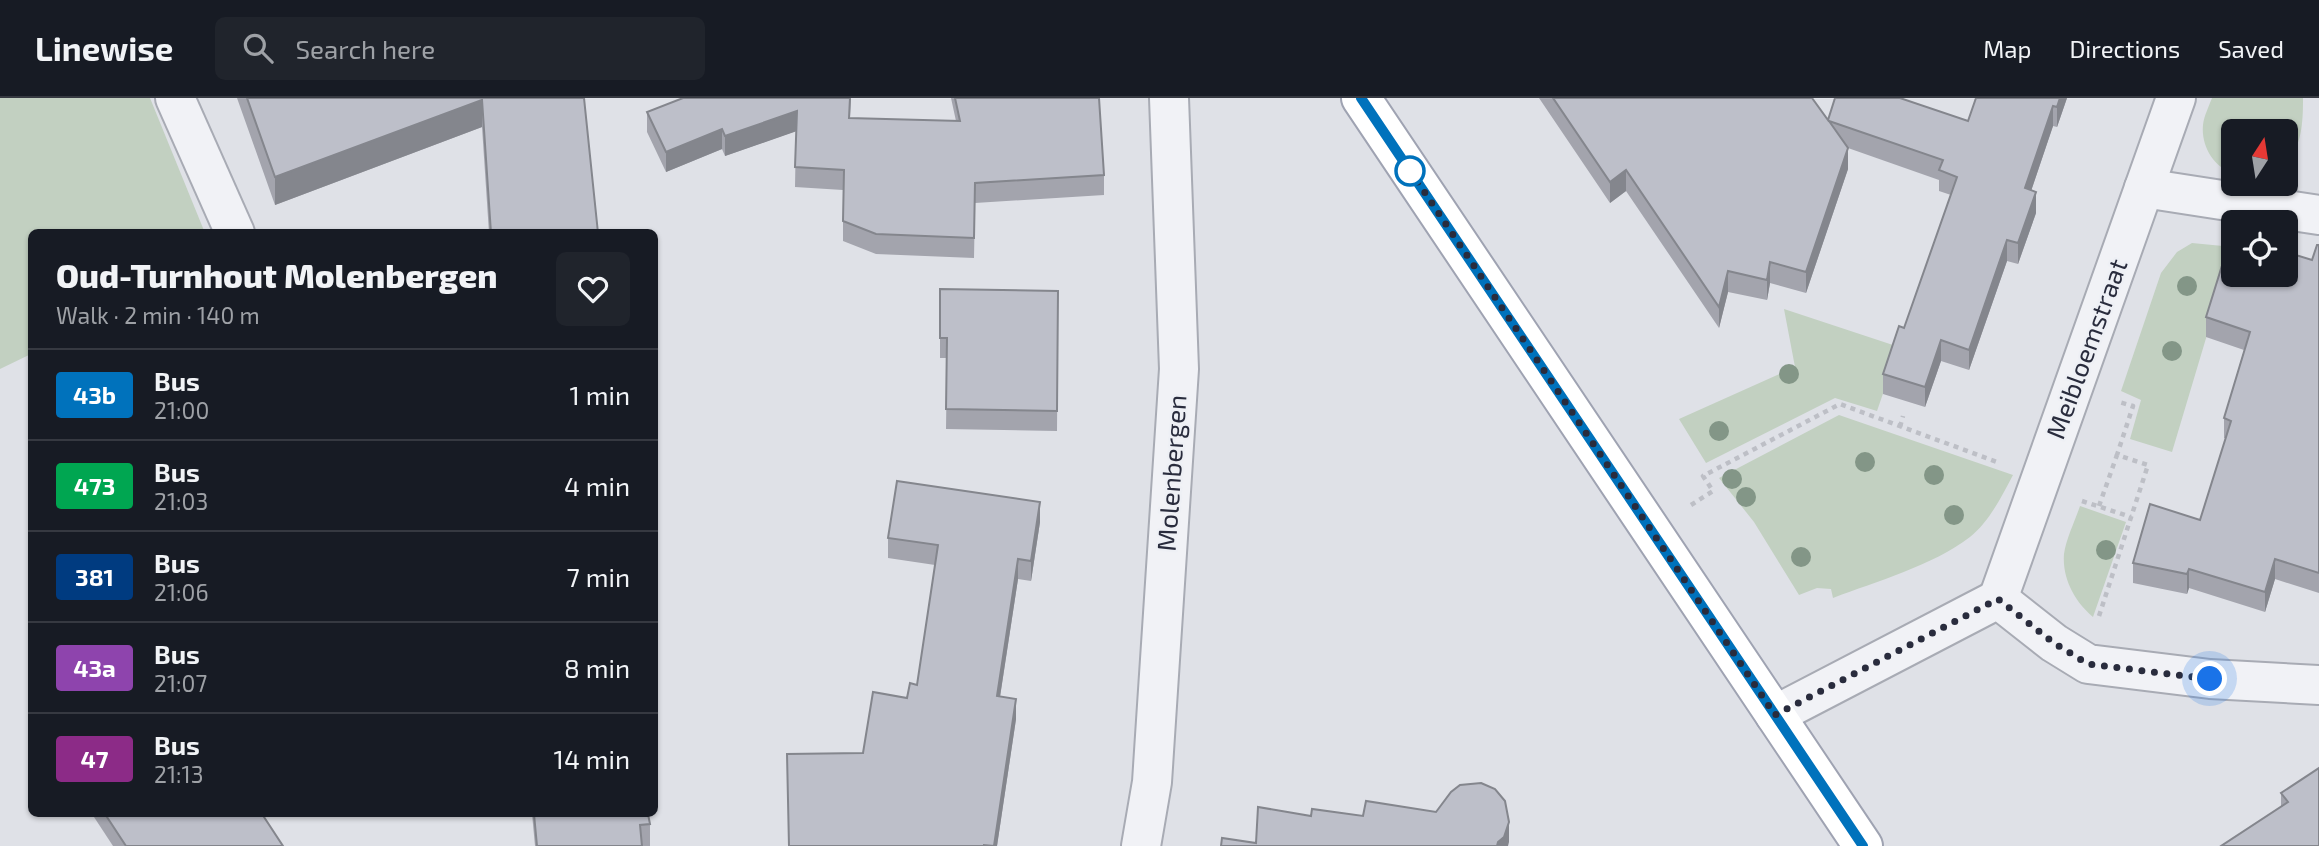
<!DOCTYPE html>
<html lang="en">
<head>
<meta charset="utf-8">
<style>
  :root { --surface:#171b24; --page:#20242c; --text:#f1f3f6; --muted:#9ea1a6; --line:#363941 }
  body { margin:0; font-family:"Exo 2",sans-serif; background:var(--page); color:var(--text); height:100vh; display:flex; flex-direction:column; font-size:26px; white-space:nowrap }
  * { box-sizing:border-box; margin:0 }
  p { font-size:23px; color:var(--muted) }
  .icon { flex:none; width:38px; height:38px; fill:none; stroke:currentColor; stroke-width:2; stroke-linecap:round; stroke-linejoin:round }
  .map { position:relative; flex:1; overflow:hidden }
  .details { position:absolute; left:28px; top:131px; width:630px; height:588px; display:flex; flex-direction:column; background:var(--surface); border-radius:10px; box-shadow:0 2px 5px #0004 }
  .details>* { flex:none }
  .badge { padding:0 14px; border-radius:5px; font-size:24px; line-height:46px }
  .needle { width:46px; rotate:12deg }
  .fabs { position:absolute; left:2221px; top:21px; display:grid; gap:14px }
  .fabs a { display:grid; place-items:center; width:77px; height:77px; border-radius:10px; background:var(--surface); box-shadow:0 2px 5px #0004; font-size:35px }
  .you { position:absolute; width:35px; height:35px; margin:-18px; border:5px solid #fff; border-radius:50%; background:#1a73e8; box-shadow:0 0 0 10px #1a73e833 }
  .map>.badge { position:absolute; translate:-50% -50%; box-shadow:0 0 0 4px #fff }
  .round { display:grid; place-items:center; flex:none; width:74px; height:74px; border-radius:10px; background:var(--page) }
  .head { display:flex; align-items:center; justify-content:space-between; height:119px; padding:0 28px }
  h1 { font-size:33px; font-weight:800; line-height:52px }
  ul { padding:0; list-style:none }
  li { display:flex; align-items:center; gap:21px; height:91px; padding:0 28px; border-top:2px solid var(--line) }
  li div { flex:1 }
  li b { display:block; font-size:26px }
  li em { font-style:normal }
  li .badge { min-width:77px; font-weight:700; text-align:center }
  header { display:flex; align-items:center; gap:42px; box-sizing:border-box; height:98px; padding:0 35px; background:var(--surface); border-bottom:2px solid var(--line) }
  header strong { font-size:33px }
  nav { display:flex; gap:38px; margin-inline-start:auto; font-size:24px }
  .search { width:490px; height:63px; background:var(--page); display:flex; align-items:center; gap:18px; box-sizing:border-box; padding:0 24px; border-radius:10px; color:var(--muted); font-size:26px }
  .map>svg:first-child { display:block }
</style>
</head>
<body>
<header>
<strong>Linewise</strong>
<div class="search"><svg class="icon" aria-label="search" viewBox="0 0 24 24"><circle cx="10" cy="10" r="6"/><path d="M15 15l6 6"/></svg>Search here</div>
<nav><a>Map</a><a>Directions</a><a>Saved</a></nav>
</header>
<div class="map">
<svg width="2319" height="748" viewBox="0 0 2319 748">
  <rect width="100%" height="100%" fill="#dfe1e7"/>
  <g fill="#c2d0c1">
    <path d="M0,0H150L205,135H32L31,256L0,271Z"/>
    <path d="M2212,0H2303C2303,25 2302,47 2286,67V33H2233V75C2213,69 2201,47 2203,27C2204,18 2209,8 2212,0Z"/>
    <path d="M2192,145L2233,149V150L2172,354L2130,341L2141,302L2121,293L2161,175L2177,154Z"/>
    <path d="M1784,211L1899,249L1877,313L1835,300L1706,365L1679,321L1795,269Z"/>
    <path d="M1839,317L2013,377C2002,398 1989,424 1970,439C1932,468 1877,483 1833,500L1831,491L1817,490L1799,497L1754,424L1719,380Z"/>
    <path d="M2080,408L2126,424L2093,519C2075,504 2062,481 2064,456C2066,441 2075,423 2080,408Z"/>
  </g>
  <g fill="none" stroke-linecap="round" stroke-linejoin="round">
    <g stroke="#a8abb4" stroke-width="42">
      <g id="minor">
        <path d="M175,0L235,135"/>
        <path d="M2144,90L2319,117"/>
        <path d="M1998,501L2176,0"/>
        <path d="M1775,617L1998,501L2054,545L2088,566L2210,581L2319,587"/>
        <path d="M1141,748L1152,684L1179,271L1169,0"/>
      </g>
    </g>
    <g stroke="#9fa3b2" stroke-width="42">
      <path id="major" d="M1361,0L1863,748"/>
    </g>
    <g stroke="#bdbfc6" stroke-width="4.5" stroke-dasharray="5 5" stroke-linecap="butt">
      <path d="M1900,329L1903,318"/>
      <path d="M2082,403L2131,419"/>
      <path d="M1691,407L1713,393L1703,378L1840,306L1997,364"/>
      <path d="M2099,408L2117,357"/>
      <path d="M2099,518L2148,367L2117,357L2133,308L2119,304"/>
    </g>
    <use href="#minor" stroke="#f1f2f6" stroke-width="38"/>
    <use href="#major" stroke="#fff" stroke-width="38"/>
  </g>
  <g fill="#839687">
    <circle cx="2187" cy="188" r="10"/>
    <circle cx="2172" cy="253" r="10"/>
    <circle cx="1789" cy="276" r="10"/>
    <circle cx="1719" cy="333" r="10"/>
    <circle cx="1865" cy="364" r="10"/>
    <circle cx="1934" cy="377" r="10"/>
    <circle cx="1732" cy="381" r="10"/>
    <circle cx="1746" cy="399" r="10"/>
    <circle cx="1954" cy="417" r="10"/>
    <circle cx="2106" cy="452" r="10"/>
    <circle cx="1801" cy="459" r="10"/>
  </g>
  <g fill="#a3a4ad">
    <path d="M237,0H584L598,135H489L482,29L275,107Z"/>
    <path d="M683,0H851L850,20L956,23L951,0H1099L1104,77V97L975,105L974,160L876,156L843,143V92L795,89L796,33L725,58L722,51L666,74L647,34V14Z"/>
    <path d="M1539,0H1812L1828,22L1968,23L1976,0H2067L2057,29L2053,28L2031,93L2036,115L2018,166L2007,163L1969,272L1941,263L1925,309L1883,296V276L1904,230L1951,97L1939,93V82L1848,50V71L1806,195L1770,185L1767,202L1728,194L1719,230L1626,93L1610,105Z"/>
    <path d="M2319,147V495L2275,481L2265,514L2189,490L2187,496L2133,485V465L2200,422L2226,340H2224V320L2244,252L2206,239V219L2233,177L2312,162Z"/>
    <path d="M940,191L1058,193L1057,333L946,331L947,260H940Z"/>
    <path d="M1040,424L1031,483L1018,481L1000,599L1016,621L997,748H789L917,587L935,467L888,460V440Z"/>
    <path d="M2281,695L2319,748L2281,708Z"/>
    <path d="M92,716H262L283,748H113Z"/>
    <path d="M532,716H648L650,726V748H535Z"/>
  </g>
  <g fill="#84868d">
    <path d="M2060,0H2067L2057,29V9Z"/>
    <path d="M482,2V29L275,107V79Z"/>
    <path d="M2053,8V28L2025,111V90Z"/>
    <path d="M797,13V33L725,58V38Z"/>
    <path d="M722,31V51L666,74V54Z"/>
    <path d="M1848,50V71L1806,195V174Z"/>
    <path d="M1626,72V93L1610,105V84Z"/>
    <path d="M2036,94V115L2018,166V145Z"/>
    <path d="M2007,142V163L1969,272V252Z"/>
    <path d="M1770,164V185L1767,202V182Z"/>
    <path d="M1728,173V194L1719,230V209Z"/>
    <path d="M1941,242V263L1925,309V289Z"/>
    <path d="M1040,404V424L1031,483V463Z"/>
    <path d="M1018,461V481L997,618V598Z"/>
    <path d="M2275,461V481L2265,514V494Z"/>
    <path d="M2189,471V490L2187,496V476Z"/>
    <path d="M1016,601V621L997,748H994Z"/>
    <path d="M1509,724V744L1508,748H1497L1498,744Z"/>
  </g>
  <g fill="#bdbfc9" stroke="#84868d" stroke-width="2">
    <path d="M247,0H584L598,135H491L482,2L275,79Z"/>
    <path d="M683,0H850L849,20L960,23L955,0H1099L1104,77L975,85L974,140L876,136L843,123L844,72L795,69L797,13L725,38L722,31L666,54L647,14Z"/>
    <path d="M1553,0H1812L1828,22L1835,0H1900L1968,23L1976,0H2060L2057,9L2053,8L2025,90L2036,94L2018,145L2007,142L1969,252L1941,242L1925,289L1883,276L1899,228L1904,230L1957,79L1939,72L1943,62L1829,23L1848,50L1806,174L1770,164L1767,182L1728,173L1719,209L1626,72L1610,84Z"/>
    <path d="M2317,147H2319V475L2275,461L2265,494L2189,471L2187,476L2133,465L2150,406L2200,422L2231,323L2224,320L2250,234L2206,219L2225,158L2233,160V177H2286V154L2312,162Z"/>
    <path d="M940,191L1058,193L1057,313L946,311L947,240H940Z"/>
    <path d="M897,383L1040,404L1031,463L1018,461L997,598L1016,601L994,748L984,747V748H789L787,656L863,655L873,594L907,600L910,585L917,587L938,447L888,440Z"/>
    <path d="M2319,670V748H2221L2288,704L2281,695Z"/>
    <path d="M1481,685L1495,691L1505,703L1509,724L1504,739L1498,744L1497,748H1221L1222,740L1256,745L1258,709L1311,718L1312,711L1363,718L1366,703L1436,714L1451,694L1460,687Z"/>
    <path d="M105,716H262L283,748H126Z"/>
    <path d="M534,716H648L650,726L640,727L642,748H537Z"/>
  </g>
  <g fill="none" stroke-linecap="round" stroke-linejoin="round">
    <g stroke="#fff" stroke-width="16">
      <path id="line" d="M1361,0L1863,748"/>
    </g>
    <use href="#line" stroke="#0072bc" stroke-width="10"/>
    <path stroke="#292c3d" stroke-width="7" stroke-dasharray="0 12.6" d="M1410,73L1407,68L1775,617L1998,501L2054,545L2088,566L2210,581"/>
  </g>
  <circle fill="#fff" stroke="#0072bc" stroke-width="3.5" cx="1410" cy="73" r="14"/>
  <g text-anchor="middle" stroke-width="5" stroke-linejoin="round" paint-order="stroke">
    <g font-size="26" fill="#292c3d" stroke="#eef0f5">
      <text transform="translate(2087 251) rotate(-70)" y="9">Meibloemstraat</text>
      <text transform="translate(1172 375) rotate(-86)" y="9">Molenbergen</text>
    </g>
  </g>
</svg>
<div class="fabs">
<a><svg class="needle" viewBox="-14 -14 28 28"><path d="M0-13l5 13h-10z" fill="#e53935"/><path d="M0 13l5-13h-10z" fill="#9ea1a6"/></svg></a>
<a><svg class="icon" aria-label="locate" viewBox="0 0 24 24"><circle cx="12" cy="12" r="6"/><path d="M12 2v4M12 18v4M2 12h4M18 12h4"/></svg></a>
</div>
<div class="you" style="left:2210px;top:581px"></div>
<section class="details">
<div class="head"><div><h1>Oud-Turnhout Molenbergen</h1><p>Walk · 2 min · 140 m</p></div><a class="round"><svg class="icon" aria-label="heart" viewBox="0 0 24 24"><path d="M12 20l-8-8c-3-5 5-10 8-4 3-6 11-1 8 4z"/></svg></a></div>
<ul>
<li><span class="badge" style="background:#0072bc;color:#fff">43b</span><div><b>Bus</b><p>21:00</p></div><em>1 min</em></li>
<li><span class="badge" style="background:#00a651;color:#fff">473</span><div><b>Bus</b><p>21:03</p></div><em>4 min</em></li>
<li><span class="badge" style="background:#003b80;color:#fff">381</span><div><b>Bus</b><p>21:06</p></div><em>7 min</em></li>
<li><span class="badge" style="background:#8e44ad;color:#fff">43a</span><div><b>Bus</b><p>21:07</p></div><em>8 min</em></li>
<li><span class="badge" style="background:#8c2b87;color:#fff">47</span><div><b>Bus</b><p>21:13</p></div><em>14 min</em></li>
</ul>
</section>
</div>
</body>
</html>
